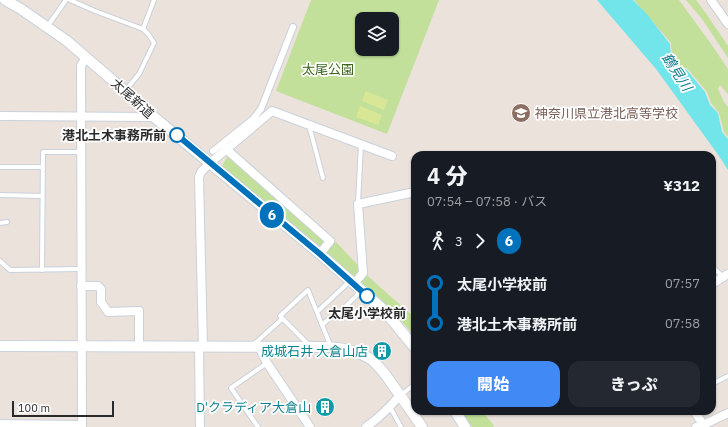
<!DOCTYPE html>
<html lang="ja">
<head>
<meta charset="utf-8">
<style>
  :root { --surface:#171b24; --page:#242831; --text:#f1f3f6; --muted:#9ea1a6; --accent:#4189f4 }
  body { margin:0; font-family:"IBM Plex Sans","Noto Sans JP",sans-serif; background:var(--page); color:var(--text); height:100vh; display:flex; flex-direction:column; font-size:15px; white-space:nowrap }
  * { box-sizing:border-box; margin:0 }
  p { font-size:13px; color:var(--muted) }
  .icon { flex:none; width:22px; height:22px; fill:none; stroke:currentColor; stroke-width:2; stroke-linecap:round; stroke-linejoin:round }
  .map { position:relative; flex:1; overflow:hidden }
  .panel { position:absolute; left:411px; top:151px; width:305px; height:264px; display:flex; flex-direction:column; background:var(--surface); border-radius:12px; box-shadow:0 1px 3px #0004 }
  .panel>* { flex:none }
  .badge { padding:0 8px; border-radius:13px; font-size:14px; line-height:26px }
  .fabs { position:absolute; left:355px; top:12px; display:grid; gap:8px }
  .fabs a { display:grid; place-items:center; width:44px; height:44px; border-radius:8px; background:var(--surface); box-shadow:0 1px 3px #0004; font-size:20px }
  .scale { position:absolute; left:12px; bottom:10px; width:102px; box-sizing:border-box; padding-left:4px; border:2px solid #2a2a2a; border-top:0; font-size:11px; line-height:14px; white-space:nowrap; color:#2a2a2a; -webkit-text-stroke:3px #fff; paint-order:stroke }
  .map>.badge { position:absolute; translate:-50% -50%; box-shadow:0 0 0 2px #fff }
  .legs { display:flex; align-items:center; gap:6px; height:44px; padding:0 16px; font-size:13px }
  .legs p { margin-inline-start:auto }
  .headline { display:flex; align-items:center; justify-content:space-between; height:68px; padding:0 16px }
  h1 { font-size:22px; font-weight:800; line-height:30px }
  .action { display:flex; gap:8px; margin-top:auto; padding:8px 16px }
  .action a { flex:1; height:46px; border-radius:12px; background:var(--accent); color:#fff; font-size:16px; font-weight:800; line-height:46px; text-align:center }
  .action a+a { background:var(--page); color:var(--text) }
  ul { padding:0 16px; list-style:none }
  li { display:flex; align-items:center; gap:14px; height:40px; font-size:15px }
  li i { display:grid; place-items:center; width:6px; height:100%; margin:0 5px; background:currentColor }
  li i::after { content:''; width:10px; height:10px; margin:-5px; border:3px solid; border-radius:50%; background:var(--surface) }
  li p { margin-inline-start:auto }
  li:first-child i { background:linear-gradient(#0000 50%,currentColor 0) }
  li:last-child i { background:linear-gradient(currentColor 50%,#0000 0) }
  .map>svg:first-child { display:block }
</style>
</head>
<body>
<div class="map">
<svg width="728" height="427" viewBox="0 0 728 427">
  <rect width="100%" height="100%" fill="#ebe2dc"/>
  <g fill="#c2e09a" fill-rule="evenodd">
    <path d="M311,0H439L387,134L276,91ZM362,19H392V49H362Z"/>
    <path d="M634,0H679L709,41L728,69V94L720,85L718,89L724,102L728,107V137L724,132L719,113L711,103L707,92L687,68H681L672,57L671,43Z"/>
    <path d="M686,0H696L707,15L728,46V58L702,19Z"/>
    <path d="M228,155L332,244L336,242L370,278L415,318V337L406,326L369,289L221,168Z"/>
    <path d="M461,411H482L492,423L494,427H472Z"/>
  </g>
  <g fill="#d7e796">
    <path d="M366,91L388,100L384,110L362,101Z"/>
    <path d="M360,106L382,115L378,125L356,117Z"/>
  </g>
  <path fill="#72e5ea" d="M597,0H633L646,13L670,44L671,57L680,69H686L705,92L710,105L718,113L722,132L728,139V170L719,156L656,69Z"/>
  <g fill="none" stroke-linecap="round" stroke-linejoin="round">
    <g stroke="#cad1db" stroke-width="6">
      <g id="service">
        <path d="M70,0L95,11L143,29"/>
        <path d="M47,27L66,0"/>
        <path d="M125,91L139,74L154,43L149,35L143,29L154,0"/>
        <path d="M309,125L323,178"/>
        <path d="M0,167H42"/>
        <path d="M0,195L42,196"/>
        <path d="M358,203L361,144"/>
        <path d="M0,223L7,222"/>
        <path d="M0,261L10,270L81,269"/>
        <path d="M712,266L723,277"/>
        <path d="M42,270L43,152H81"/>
        <path d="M317,312L350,281"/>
        <path d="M322,325L331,317L337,315L361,291"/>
        <path d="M253,345L282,319"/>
        <path d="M309,345L280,316L308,290L331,347"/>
        <path d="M712,384L728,376"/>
        <path d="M401,395L415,384"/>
        <path d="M390,407L401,427"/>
        <path d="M258,427L231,388L267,363"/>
      </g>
    </g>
    <g stroke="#cad1db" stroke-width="8">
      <path id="pedestrian" d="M213,151L253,119L261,109L293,27"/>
    </g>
    <g stroke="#cad1db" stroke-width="10">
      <g id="minor">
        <path d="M711,0L728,24"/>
        <path d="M0,116L154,117"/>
        <path d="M226,149L330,241L320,254"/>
        <path d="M354,284L363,273L358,204L415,192"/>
        <path d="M712,284L728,274"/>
        <path d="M81,286H98L101,289V302L108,312L139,311V347"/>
        <path d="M199,347L200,427"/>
        <path d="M203,347L199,177L201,172L210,163L272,111L392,156"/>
        <path d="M259,347L267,363L310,427"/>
        <path d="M694,411L705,427"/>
        <path d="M0,424L82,425"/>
        <path d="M82,427L81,66L86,57"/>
        <path d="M366,427C379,418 390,407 400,395"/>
        <path d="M696,427L703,425L728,413"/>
      </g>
    </g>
    <g stroke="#cad1db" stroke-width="12">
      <g id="tertiary">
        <path d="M5,0L21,9L67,41L125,91L154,117L320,254L384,310L415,348"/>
        <path d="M0,346L328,347C343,348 359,351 372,360C380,367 386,375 392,384C402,398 412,412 422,427"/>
        <path d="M455,411L465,427"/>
      </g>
    </g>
    <use href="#service" stroke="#fff" stroke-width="4"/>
    <use href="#pedestrian" stroke="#fff" stroke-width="6"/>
    <use href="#minor" stroke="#fff" stroke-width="8"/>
    <use href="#tertiary" stroke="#fff" stroke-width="10"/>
  </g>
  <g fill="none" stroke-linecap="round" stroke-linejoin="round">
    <g stroke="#fff" stroke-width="9">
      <path id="line-1" d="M177,135L320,254L367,296"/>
    </g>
    <use href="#line-1" stroke="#0072bc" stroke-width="6"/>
  </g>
  <defs>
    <g id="school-disc" transform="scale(1)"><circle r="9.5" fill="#8d6e63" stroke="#fff"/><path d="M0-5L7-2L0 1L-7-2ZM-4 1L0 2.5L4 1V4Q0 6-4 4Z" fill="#fff"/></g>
    <g id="building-disc" transform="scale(1)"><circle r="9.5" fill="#0f9aa8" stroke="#fff"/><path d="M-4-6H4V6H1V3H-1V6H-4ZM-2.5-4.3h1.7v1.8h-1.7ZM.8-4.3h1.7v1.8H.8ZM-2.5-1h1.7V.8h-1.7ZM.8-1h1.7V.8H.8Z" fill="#fff"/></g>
  </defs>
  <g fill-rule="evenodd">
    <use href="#school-disc" x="521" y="113"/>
    <use href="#building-disc" x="382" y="351"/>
    <use href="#building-disc" x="325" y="407"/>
  </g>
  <g fill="#fff" stroke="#0072bc" stroke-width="2">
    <circle cx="177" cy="135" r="7"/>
    <circle cx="367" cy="296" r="7"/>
  </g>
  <g text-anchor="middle" stroke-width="3.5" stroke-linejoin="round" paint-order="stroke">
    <g font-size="13" fill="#3b641c" stroke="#fff">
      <text x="328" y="74">太尾公園</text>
    </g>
    <g font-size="13" fill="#2a2a2a" stroke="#fff">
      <text transform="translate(133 98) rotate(42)" y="5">太尾新道</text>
    </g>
    <g font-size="13" fill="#785e54" stroke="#fff" text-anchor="start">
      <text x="535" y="118">神奈川県立港北高等学校</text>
    </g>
    <g font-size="13" font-weight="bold" fill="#2a2a2a" stroke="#fff" text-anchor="end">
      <text x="166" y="140">港北土木事務所前</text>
      <text x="367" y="318" text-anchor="middle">太尾小学校前</text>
    </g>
    <g font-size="13" fill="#0d838f" stroke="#fff" text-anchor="end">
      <text x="368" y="356">成城石井 大倉山店</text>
      <text x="311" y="412">D'クラディア大倉山</text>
    </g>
    <g font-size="14" font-style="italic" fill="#127f8f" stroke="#fff">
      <text transform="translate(677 72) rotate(57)" y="5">鶴見川</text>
    </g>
  </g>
</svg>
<div class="fabs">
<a><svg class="icon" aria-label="layers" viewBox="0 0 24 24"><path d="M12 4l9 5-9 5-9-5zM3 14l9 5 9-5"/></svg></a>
</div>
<div class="scale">100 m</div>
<b class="badge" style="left:272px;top:215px;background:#0072bc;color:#fff">6</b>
<section class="panel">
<div class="headline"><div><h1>4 分</h1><p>07:54 – 07:58 · バス</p></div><b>¥312</b></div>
<div class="legs"><svg class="icon" aria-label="walk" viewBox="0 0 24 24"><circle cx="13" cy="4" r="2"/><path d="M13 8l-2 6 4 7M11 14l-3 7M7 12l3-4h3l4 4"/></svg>3<svg class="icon" aria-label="forward" viewBox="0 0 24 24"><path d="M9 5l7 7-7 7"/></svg><b class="badge" style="background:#0072bc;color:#fff">6</b></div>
<ul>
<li><i style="color:#0072bc"></i><b>太尾小学校前</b><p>07:57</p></li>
<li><i style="color:#0072bc"></i><b>港北土木事務所前</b><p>07:58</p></li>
</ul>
<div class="action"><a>開始</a><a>きっぷ</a></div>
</section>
</div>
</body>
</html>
